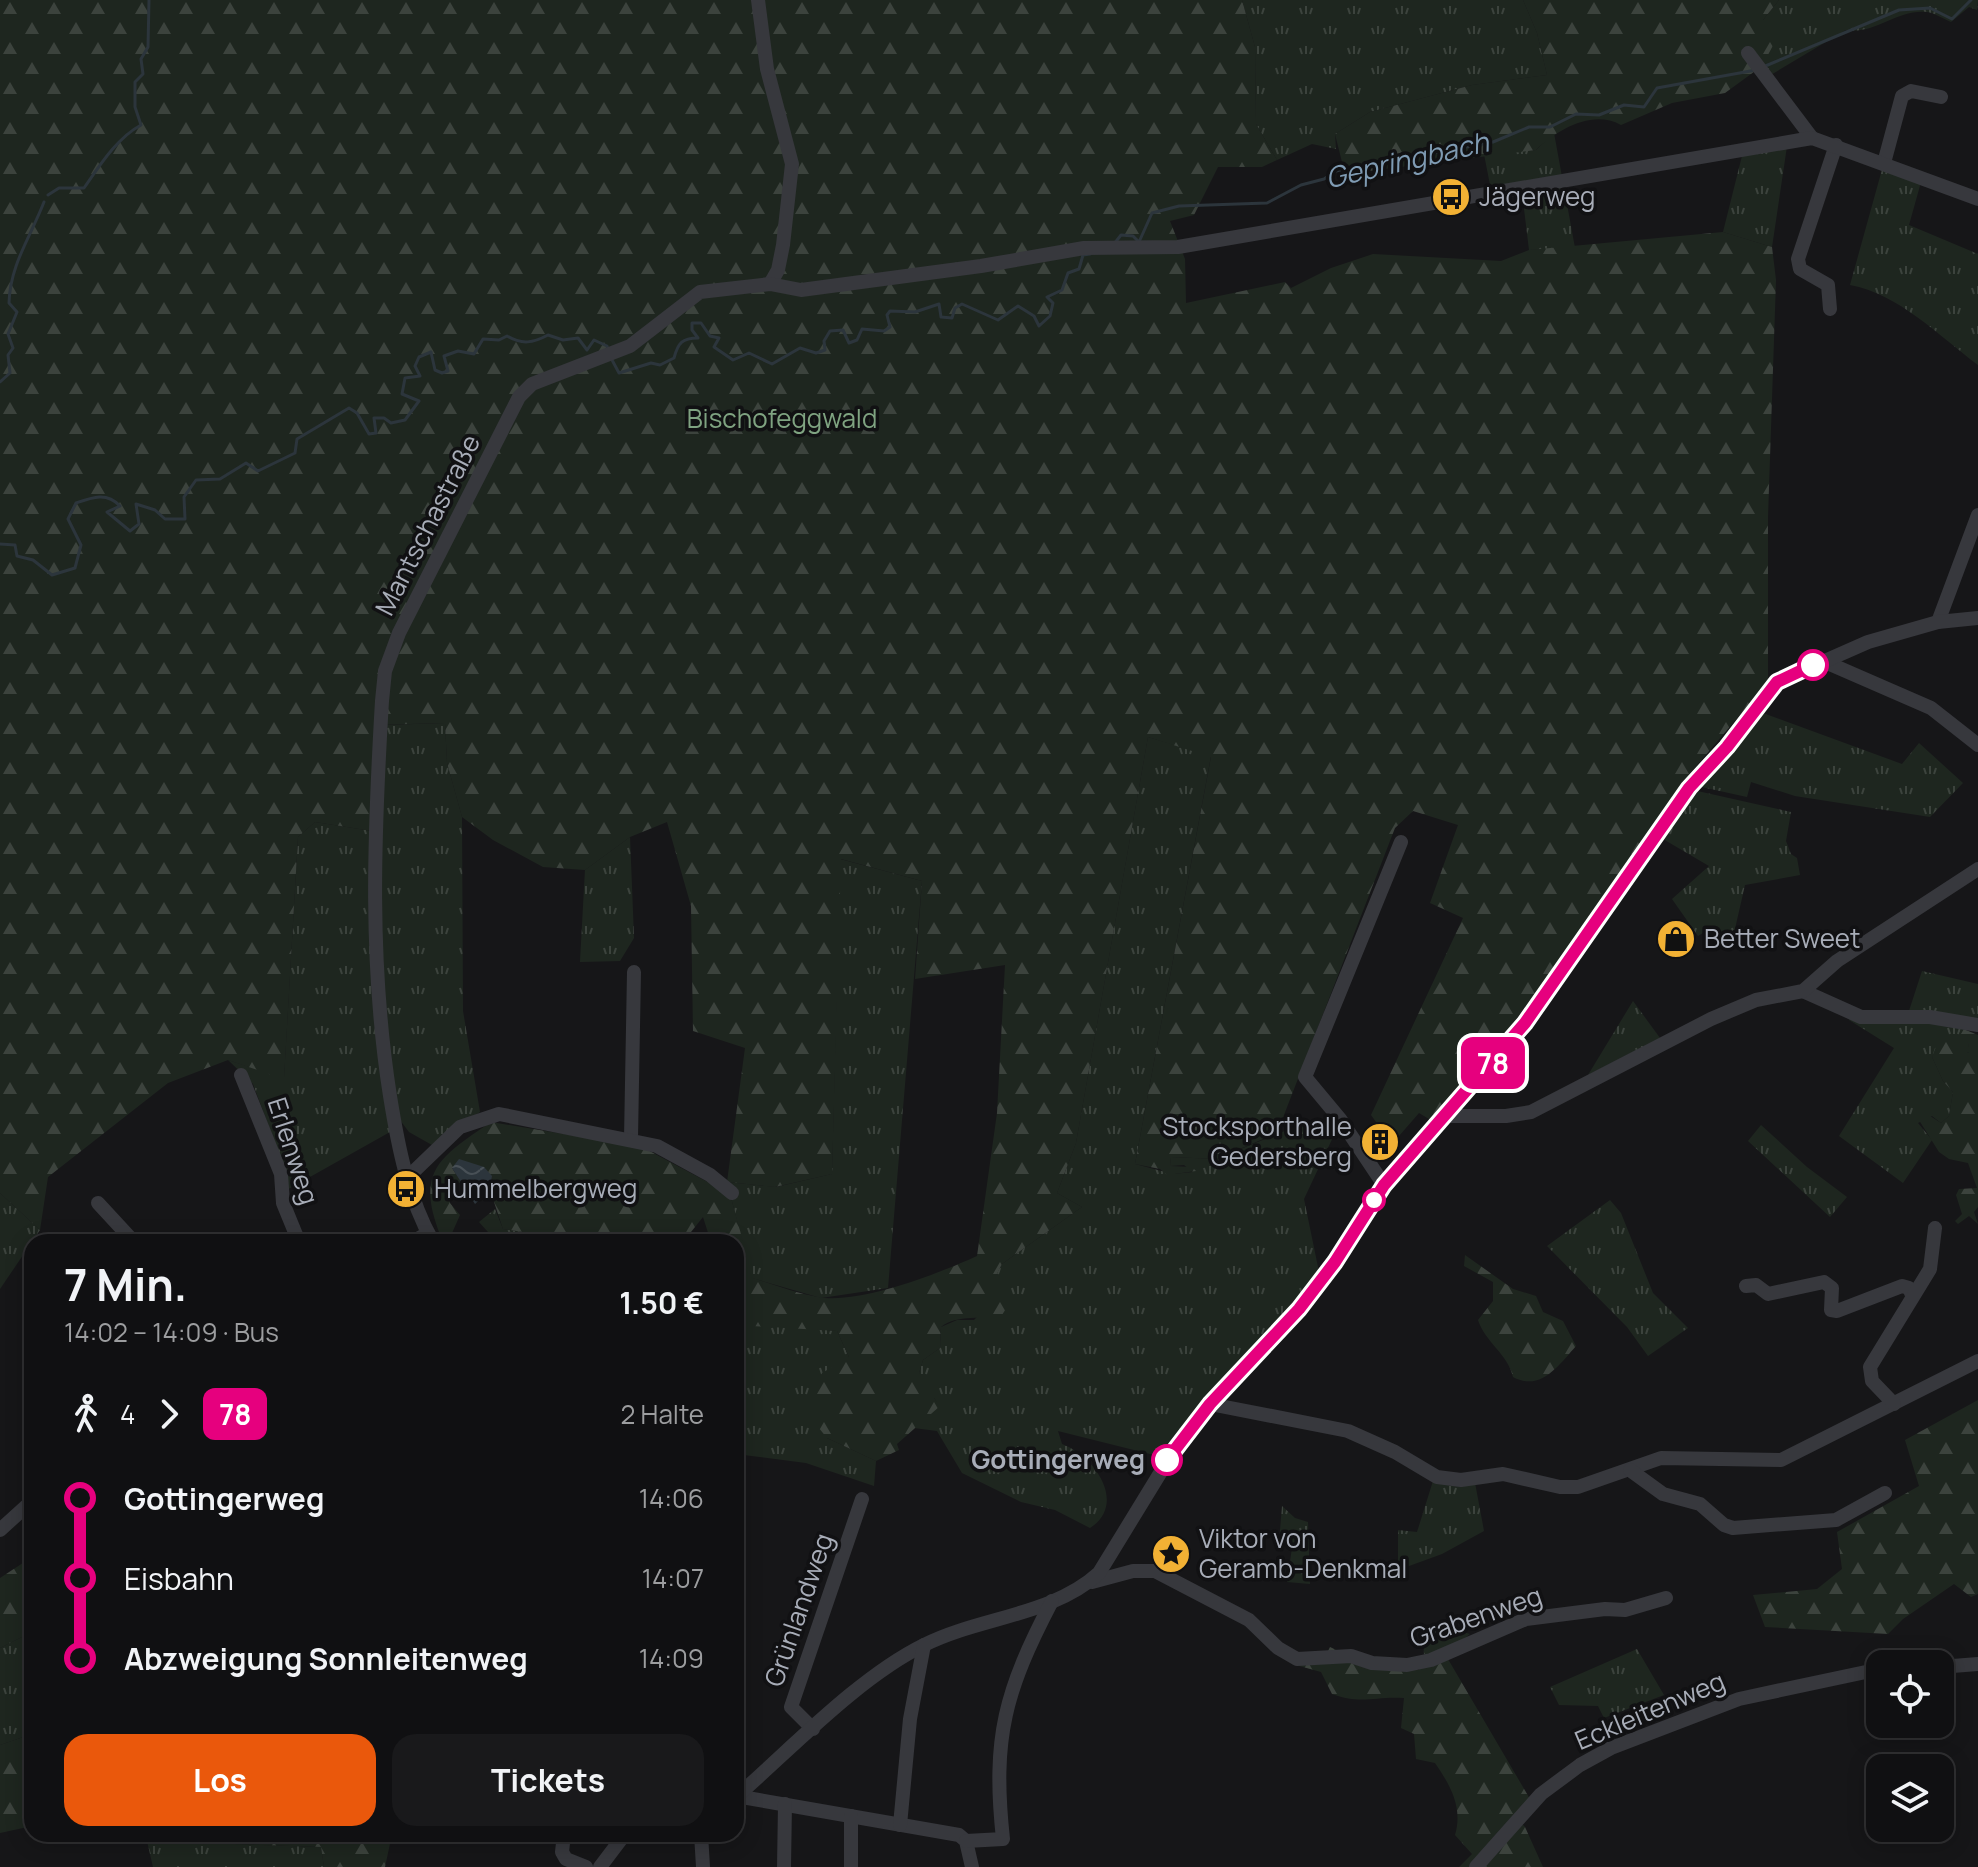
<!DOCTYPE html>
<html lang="de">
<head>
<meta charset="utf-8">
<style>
  :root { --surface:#101012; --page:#19191b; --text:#f1f3f6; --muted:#9c9d9f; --line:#303032; --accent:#ea580c }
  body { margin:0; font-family:Manrope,sans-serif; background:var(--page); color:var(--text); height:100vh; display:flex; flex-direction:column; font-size:30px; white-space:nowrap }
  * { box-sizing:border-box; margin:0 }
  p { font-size:26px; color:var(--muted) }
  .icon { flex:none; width:44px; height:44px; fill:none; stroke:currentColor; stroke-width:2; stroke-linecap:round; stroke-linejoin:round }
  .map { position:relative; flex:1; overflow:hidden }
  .sheet { position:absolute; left:24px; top:1234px; width:720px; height:608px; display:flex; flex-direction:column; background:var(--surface); border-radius:24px; box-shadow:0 4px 20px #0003,0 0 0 2px var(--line) }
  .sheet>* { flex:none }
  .badge { padding:0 16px; border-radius:12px; font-size:28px; line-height:52px }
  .fabs { position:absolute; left:1866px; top:1650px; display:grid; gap:16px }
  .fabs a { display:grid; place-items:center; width:88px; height:88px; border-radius:16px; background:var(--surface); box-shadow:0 4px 20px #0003,0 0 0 2px var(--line); font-size:40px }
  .map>.badge { position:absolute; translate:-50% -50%; box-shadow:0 0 0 4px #fff }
  .legs { display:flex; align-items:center; gap:12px; height:88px; padding:0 40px; font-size:26px }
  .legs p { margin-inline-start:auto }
  .overview { display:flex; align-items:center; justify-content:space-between; height:136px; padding:0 40px }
  h1 { font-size:44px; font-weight:700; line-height:60px }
  .cta { display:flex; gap:16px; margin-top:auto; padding:16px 40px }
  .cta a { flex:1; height:92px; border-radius:24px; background:var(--accent); color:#fff; font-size:32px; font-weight:700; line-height:92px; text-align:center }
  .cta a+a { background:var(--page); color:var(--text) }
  ul { padding:0 40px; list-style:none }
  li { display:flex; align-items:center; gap:28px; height:80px; font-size:30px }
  li i { display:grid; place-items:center; width:12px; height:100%; margin:0 10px; background:currentColor }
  li i::after { content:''; width:20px; height:20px; margin:-10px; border:6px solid; border-radius:50%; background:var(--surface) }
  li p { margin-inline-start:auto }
  li:first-child i { background:linear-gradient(#0000 50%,currentColor 0) }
  li:last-child i { background:linear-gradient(currentColor 50%,#0000 0) }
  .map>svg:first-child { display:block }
</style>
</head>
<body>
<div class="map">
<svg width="1978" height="1867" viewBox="0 0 1978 1867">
  <defs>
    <pattern id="grass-tufts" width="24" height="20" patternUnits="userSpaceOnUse" patternTransform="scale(2)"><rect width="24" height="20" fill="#1e261f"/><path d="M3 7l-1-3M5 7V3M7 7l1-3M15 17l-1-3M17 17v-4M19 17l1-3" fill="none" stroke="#3c433d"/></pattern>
    <pattern id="forest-firs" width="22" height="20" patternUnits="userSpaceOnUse" patternTransform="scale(2)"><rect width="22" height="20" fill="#1e261f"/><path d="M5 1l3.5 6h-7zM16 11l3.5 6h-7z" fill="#3c433d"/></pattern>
    <pattern id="water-waves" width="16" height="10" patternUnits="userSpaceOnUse" patternTransform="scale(2)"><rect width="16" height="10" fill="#2c353c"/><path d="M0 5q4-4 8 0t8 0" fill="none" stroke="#485056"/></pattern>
  </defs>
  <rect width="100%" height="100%" fill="#161618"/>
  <g fill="url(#grass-tufts)">
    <path d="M1242,0H1523L1537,33L1547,75L1472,85L1370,112L1335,134L1336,149L1312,144L1277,160L1256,124L1255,47Z"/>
    <path d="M1779,0H1978L1977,10L1969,7L1951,22C1944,19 1934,13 1927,12C1896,9 1875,35 1846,30L1769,76L1762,66L1763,20Z"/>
    <path d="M1554,133L1575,248L1529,250L1521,184L1491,190L1484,154L1536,150Z"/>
    <path d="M1787,146L1772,247L1723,232L1742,156Z"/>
    <path d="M1883,166L1921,182L1909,225L1978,254V365C1939,336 1899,294 1850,285Z"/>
    <path d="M1760,712L1902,764L1919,743L1963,783L1930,817L1795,796L1751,782L1747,797L1697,786Z"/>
    <path d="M445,723L447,763L462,817L463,1011L480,1112L432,1145L409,1132L397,1116L387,1047L377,917L384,725Z"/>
    <path d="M1148,737L1211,756L1135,1164L1173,1174L1193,1172L1184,1165L1170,1166L1171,1157L1216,1159L1307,1122L1334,1135L1304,1199L1319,1272C1268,1336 1207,1389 1162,1457L1058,1431L1062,1444C1094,1456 1128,1503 1090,1528L1055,1510L1021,1502L962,1473L937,1431L914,1428L939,1406L919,1373L923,1360L940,1348L941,1327L957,1320H974L998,1296L990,1285L1002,1264L1082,1207L1057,1193L1076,1143Z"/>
    <path d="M1693,790L1791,812L1786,841L1791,854L1797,858L1800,875L1745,885L1734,933L1711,946L1703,933L1698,936L1672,899L1709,866L1663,839Z"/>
    <path d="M315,822L372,831L390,1132L285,1191L288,1177L253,1084L228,1060L284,1078L298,837Z"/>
    <path d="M630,837L634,938L620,961L580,962L585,870Z"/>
    <path d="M840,859L922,881L888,1288L821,1298L752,1278L727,1182L776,1187L832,1174Z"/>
    <path d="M1922,971L1978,984V1022L1908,1014Z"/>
    <path d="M1633,1001L1660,1038L1588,1075Z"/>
    <path d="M1851,1017L1964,1024L1970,1053L1938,1047L1932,1057L1943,1081L1953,1092L1949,1116L1941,1123L1932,1116L1918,1123L1932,1140L1903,1183L1839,1136L1894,1048L1849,1020Z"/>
    <path d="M1761,1125L1807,1167L1847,1197L1830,1217L1748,1141Z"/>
    <path d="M0,1193L40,1230L0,1289Z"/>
    <path d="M1610,1200L1621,1213L1653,1293L1688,1328L1648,1356L1627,1327L1547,1246Z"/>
    <path d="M495,1209L503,1229L589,1242H497L479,1222Z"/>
    <path d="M739,1322L837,1331L849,1357L827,1438L876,1461L874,1486L806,1463L736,1454V1325Z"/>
    <path d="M1433,1481L1475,1483L1484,1531L1442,1554L1398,1570V1530L1417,1532Z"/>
    <path d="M1282,1506L1295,1518L1308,1522L1310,1584L1287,1582L1292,1548L1279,1543Z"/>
    <path d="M32,1632V1734L0,1745V1648Z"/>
    <path d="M1637,1649L1664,1695L1604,1718L1598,1706L1559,1705L1550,1687Z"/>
    <path d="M147,1841L321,1847L324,1867H153Z"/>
  </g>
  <g fill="url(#forest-firs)">
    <path d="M0,0H1242L1255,47L1256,124L1277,160L1262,167H1218L1194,215L1170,221L1185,259L1186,303L1285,282L1291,288L1331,268L1373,254L1501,261L1529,250L1723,232L1772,247L1776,280L1768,517V682L1681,784L1540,989L1434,1122L1419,1113L1392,1144L1371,1115L1463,918L1430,903L1458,825L1413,811L1395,828L1277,1133L1216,1159L1171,1157L1170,1166L1192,1167L1196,1171L1167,1175L1160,1169L1135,1164L1211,757L1148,737L1076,1143L1057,1193L1082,1207L1002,1264L991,1285L1007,1307L1002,1315C984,1320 956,1314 941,1327L940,1348L923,1360L919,1373L935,1387L934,1398L940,1406L897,1444L899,1450L876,1461L827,1438L810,1417L822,1373L849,1357L837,1331L736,1325V1242H711L703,1217L683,1242H589L503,1229L490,1190L492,1176L452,1168L461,1182L450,1186V1203L460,1215L452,1233L441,1237C415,1172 438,1158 491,1122L642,1147L730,1194L753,1278C774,1285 796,1293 818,1297C858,1305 940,1273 977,1256L997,1113L1005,965L915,979L922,881L841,859L832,1174L775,1187L727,1182L745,1048L693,1031L691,906L667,822L630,837L585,870L543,867L493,840L462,817L447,763L445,723L375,725L372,831L315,822L298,837L284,1079L228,1060L168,1083L48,1177L40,1230L0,1193Z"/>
    <path d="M1523,0H1779L1763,20L1777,38L1762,66L1725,93L1672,103L1621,125C1592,109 1557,130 1536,150L1345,174L1335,134L1370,112L1472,85L1547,75L1537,33Z"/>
    <path d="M1961,1028L1978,1035V1207L1974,1212L1978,1224L1969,1216L1958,1224L1955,1221L1962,1214L1956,1195L1959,1189L1977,1188L1968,1163L1949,1159L1939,1152L1917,1117L1927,1114L1941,1123L1949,1116L1953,1092L1943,1081L1932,1057L1940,1036L1946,1034L1959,1049L1969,1053L1968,1043L1959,1035Z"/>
    <path d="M1465,1255L1513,1289L1536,1296L1543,1312L1563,1321L1576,1346C1559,1365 1541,1392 1513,1377C1508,1354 1485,1342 1478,1320L1493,1301V1282L1464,1266Z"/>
    <path d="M1978,1400V1594L1971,1597L1954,1584L1903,1619L1888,1634L1765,1627L1753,1595L1817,1589L1842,1569L1837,1532L1919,1486L1905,1440Z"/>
    <path d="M32,1557V1632L0,1648V1578Z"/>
    <path d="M1446,1627L1470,1634L1445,1654L1530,1799L1515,1816L1525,1827L1543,1867H1459L1472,1854L1455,1835C1463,1808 1451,1786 1435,1763L1416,1759L1414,1734L1401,1728L1404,1698C1373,1696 1363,1705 1332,1694L1321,1672L1292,1664L1323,1661L1330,1647L1375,1668L1419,1670L1424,1655L1423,1632Z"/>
    <path d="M32,1734V1826L0,1833V1745Z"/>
    <path d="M145,1834H392L385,1867H324L321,1847L147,1841Z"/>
  </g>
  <path fill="url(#water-waves)" d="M459,1159L484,1167L492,1176L490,1190L475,1204L452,1168Z"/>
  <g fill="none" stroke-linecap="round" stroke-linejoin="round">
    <g stroke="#2c353c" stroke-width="3">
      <path d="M1763,67L1899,10L1930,8L1952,19L1971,0"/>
      <path d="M48,195L59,188H84C100,165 117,138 141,125L135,107V82L143,74L141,59L148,47L149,0"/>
      <path d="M1114,244L1121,235L1133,236L1139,242L1152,213L1179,206L1267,203L1301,185L1324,179L1336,171L1493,142L1529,127H1550L1576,114L1599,115L1624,105L1644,107L1657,88L1756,70"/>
      <path d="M611,358L619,373L651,363L660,365L674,358C678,343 682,338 698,338L692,330V323H701L710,336L719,338L714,347L733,360L749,353L772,364L800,348L816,353L825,350L824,341L830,331L843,330L849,343L857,340L862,329L884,331L890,327L887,315L890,311L915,312L939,304L941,317L952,318L955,308L962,304L998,320L1018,306L1034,316L1039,326L1050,316L1053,303L1047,297L1062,290L1068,273L1079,269L1083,255L1090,254"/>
      <path d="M0,382L10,373L8,355L13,348L8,334L17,312L9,303C10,265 30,238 44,202"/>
      <path d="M0,544L15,545L17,556L33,560L52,575L75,568L81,545L68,519L76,503C93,497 107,492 120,506L107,512L130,531L139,524L136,504L155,510L165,519H185L184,497L196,480L220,479L246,463L258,471L295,453L297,439L349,408L357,413L369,434L376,433L374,418H384L391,423L405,420L419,401L402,394L405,378L420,376L415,366L419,357L431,352L435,370L442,373L448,371L444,356L458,351L474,354L483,339L499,340L507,336C522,345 533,343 548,335L563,340L578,338L587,350L594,340L607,346L609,351"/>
    </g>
    <g stroke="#37383d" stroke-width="14">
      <path d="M758,0L767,69L792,164L783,245L778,270L770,284"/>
      <path d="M1748,53L1812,138"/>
      <path d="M1884,163L1902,96L1911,91L1941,97"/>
      <path d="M1830,309L1828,285L1800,269L1798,259L1836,145"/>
      <path d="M1938,622L1978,515"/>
      <path d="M1823,661L1931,708L1978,745"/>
      <path d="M1803,991L1861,1017H1930L1978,1025"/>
      <path d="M241,1075L281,1174L283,1203L299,1242"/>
      <path d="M1445,1116H1506L1531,1112L1711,1019L1756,1000L1803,991L1837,961L1978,869"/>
      <path d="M631,1138L634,972"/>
      <path d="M407,1178L460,1127L499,1114L657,1146L710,1175L732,1193"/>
      <path d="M1384,1185L1340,1119L1305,1077L1401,842"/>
      <path d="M98,1203L134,1242"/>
      <path d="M412,1242L428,1233"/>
      <path d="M433,1242C408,1198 398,1146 390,1096C369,962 374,836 382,701L385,671L399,633L519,397L532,384L630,346L700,292L770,284L801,290L981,266L1084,248L1178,247L1812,138L1978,199"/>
      <path d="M1746,1286L1756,1285L1768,1294L1824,1282L1832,1288L1831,1310L1837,1311L1902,1286L1909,1288L1912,1295"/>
      <path d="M1210,1404L1348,1431L1395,1452L1437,1477L1461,1480L1503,1474L1560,1487H1578L1661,1458L1781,1460L1978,1361"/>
      <path d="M1894,1404L1872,1381L1870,1367L1930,1269L1935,1228"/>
      <path d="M1630,1470L1663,1494L1700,1504L1724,1525L1733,1528L1836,1520L1885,1493"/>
      <path d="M0,1530L32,1501"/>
      <path d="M736,1552V1556"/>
      <path d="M1092,1582L1133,1571H1155L1249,1620L1278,1648L1297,1659L1351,1656L1372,1663L1407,1665L1431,1660L1526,1619L1605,1609L1625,1610L1666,1598"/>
      <path d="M1940,1667L1978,1664"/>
      <path d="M813,1729L791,1707L862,1499"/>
      <path d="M736,1796L959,1835L966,1841L972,1867"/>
      <path d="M737,1796C792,1748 859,1677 924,1645C979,1617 1052,1616 1099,1573L1181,1439L1210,1404L1280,1332L1335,1262L1384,1185L1498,1058L1689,788L1727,747L1777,682L1868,642L1938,622L1978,618"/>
      <path d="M851,1816V1867"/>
      <path d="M900,1825L910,1719L924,1645"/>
      <path d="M564,1834L562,1852L566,1859L586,1867"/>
      <path d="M701,1834L703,1867"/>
      <path d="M966,1841L1003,1839C992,1737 1005,1691 1052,1601"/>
      <path d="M600,1867L625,1834"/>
      <path d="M784,1867L785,1804"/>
      <path d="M1476,1867L1541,1794L1580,1765L1611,1748L1739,1699L1880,1669"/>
    </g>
  </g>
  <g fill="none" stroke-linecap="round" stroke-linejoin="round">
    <g stroke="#fff" stroke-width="18">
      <path id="line-1" d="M1167,1460L1210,1404L1299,1309L1335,1262L1384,1185L1525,1023L1689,788L1727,747L1777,682L1813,665"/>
    </g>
    <use href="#line-1" stroke="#e6007e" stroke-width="12"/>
  </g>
  <defs>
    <g id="bus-disc" transform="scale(2)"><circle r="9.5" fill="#f2b134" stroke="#111113"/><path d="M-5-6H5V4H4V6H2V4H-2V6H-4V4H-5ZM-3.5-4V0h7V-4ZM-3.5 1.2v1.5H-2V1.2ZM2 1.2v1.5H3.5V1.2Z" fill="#111"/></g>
    <g id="shop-disc" transform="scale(2)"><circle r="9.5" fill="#f2b134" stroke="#111113"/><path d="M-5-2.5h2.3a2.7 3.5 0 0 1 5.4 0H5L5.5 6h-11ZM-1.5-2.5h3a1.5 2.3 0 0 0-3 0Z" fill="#111"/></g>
    <g id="building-disc" transform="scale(2)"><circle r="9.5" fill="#f2b134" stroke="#111113"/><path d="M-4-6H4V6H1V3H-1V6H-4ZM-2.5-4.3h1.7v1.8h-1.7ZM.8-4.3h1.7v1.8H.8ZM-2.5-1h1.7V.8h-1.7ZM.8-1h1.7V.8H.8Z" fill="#111"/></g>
    <g id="sight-disc" transform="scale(2)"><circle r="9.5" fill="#f2b134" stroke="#111113"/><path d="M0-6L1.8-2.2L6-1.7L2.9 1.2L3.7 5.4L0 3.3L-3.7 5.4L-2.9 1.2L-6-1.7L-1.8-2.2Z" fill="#111"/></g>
  </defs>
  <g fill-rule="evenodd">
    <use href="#bus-disc" x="1451" y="197"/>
    <use href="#shop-disc" x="1676" y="939"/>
    <use href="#building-disc" x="1380" y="1142"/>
    <use href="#bus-disc" x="406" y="1189"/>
    <use href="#sight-disc" x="1171" y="1554"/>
  </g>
  <g fill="#fff" stroke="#e6007e" stroke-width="4">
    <circle cx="1813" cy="665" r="14"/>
    <circle cx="1374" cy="1200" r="10"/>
    <circle cx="1167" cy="1460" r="14"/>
  </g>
  <g text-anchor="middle" stroke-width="7" stroke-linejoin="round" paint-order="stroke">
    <g font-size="26" fill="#a8adb8" stroke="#111113" text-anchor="start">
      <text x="1479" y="206">Jägerweg</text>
      <text x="1704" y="948">Better Sweet</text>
      <text x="1352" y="1136" text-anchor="end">Stocksporthalle<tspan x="1352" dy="30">Gedersberg</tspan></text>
      <text x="434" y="1198">Hummelbergweg</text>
      <text x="1199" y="1548">Viktor von<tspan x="1199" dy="30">Geramb-Denkmal</tspan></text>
    </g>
    <g font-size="26" fill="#7fa381" stroke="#111113">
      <text x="782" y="428">Bischofeggwald</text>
    </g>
    <g font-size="26" fill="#a8adb8" stroke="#111113">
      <text transform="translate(428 525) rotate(-63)" y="9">Mantschastraße</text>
      <text transform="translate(293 1151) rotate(72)" y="9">Erlenweg</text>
      <text transform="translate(799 1610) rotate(-71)" y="9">Grünlandweg</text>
      <text transform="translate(1476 1617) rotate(-19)" y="9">Grabenweg</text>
      <text transform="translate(1650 1711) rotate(-23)" y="9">Eckleitenweg</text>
    </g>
    <g font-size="26" font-weight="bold" fill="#a8adb8" stroke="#111113" text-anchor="end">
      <text x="1145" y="1469">Gottingerweg</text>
    </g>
    <g font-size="28" font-style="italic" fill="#7f9bb3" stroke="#111113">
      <text transform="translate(1407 160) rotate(-13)" y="10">Gepringbach</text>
    </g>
  </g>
</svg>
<div class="fabs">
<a><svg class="icon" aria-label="locate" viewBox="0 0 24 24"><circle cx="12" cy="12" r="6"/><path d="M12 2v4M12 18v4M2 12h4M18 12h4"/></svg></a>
<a><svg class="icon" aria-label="layers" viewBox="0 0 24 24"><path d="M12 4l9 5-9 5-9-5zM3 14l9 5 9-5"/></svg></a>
</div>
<b class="badge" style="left:1493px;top:1063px;background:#e6007e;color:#fff">78</b>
<section class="sheet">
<div class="overview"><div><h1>7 Min.</h1><p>14:02 – 14:09 · Bus</p></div><b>1.50 €</b></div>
<div class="legs"><svg class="icon" aria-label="walk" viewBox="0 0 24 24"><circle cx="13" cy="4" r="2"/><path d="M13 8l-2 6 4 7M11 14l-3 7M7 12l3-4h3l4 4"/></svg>4<svg class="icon" aria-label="forward" viewBox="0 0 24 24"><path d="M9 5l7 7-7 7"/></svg><b class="badge" style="background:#e6007e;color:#fff">78</b><p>2 Halte</p></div>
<ul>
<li><i style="color:#e6007e"></i><b>Gottingerweg</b><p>14:06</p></li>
<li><i style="color:#e6007e"></i><span>Eisbahn</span><p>14:07</p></li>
<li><i style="color:#e6007e"></i><b>Abzweigung Sonnleitenweg</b><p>14:09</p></li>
</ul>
<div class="cta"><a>Los</a><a>Tickets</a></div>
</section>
</div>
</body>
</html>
